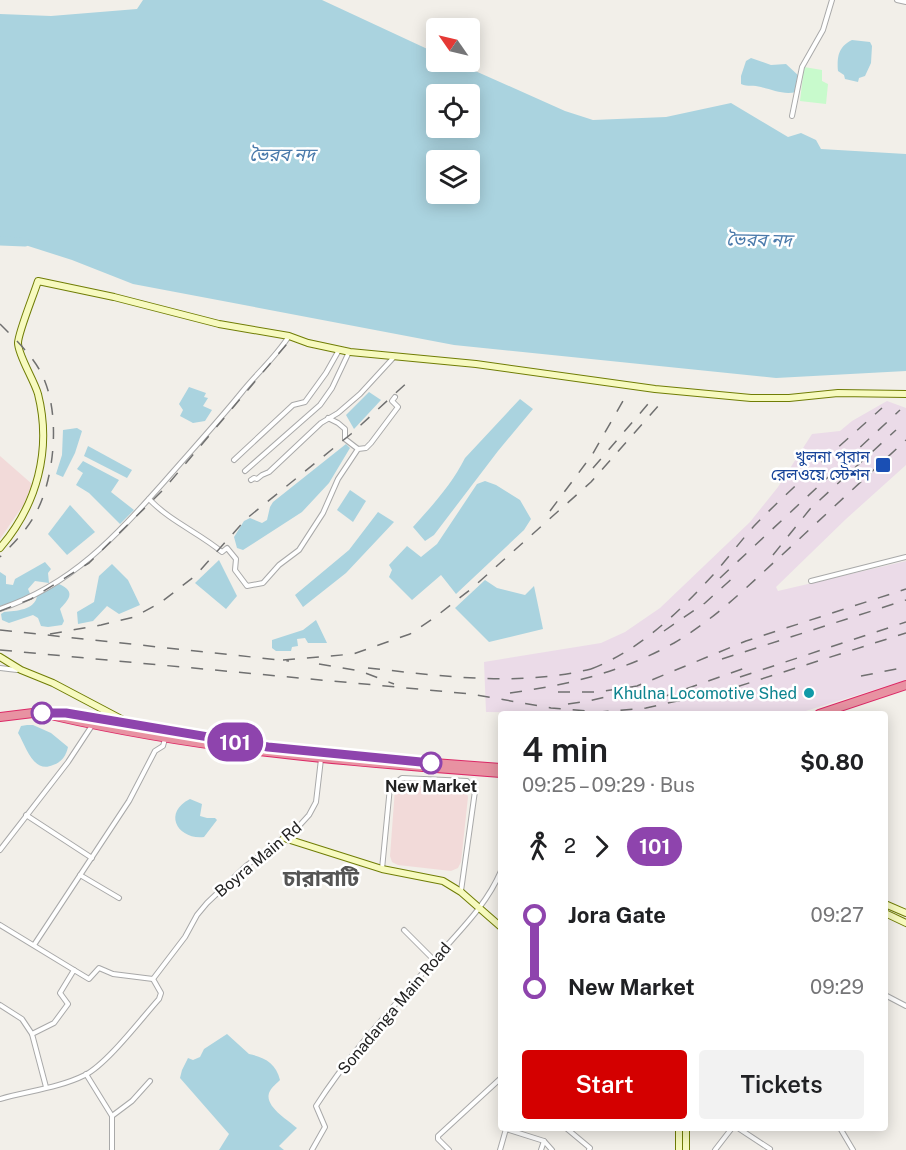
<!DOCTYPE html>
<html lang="en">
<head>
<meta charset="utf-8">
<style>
  :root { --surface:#fff; --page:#f2f2f2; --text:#202124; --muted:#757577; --accent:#d40000 }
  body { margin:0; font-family:"Public Sans","Noto Sans Bengali",sans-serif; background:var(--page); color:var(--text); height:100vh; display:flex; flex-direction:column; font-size:22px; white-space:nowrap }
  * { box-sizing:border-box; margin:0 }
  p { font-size:20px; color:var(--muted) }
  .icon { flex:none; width:33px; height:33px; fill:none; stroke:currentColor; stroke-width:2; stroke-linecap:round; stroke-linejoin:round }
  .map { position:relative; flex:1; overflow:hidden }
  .panel { position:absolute; left:498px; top:711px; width:390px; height:420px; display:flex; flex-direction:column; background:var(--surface); border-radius:6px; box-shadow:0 3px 15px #0003 }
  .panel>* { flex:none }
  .badge { padding:0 12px; border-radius:20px; font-size:21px; line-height:39px }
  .needle { width:39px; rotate:304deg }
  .controls { position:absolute; left:426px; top:18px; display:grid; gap:12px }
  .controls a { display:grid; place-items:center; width:54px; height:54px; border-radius:6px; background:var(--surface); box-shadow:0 3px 15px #0003; font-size:30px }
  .map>.badge { position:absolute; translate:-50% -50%; box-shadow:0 0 0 3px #fff }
  .legs { display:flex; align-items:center; gap:9px; height:66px; padding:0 24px; font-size:20px }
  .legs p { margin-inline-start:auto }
  .headline { display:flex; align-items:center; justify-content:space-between; height:102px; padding:0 24px }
  h1 { font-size:33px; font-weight:600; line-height:45px }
  .primary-button { display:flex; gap:12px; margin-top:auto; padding:12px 24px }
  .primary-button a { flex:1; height:69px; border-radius:6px; background:var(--accent); color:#fff; font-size:24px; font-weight:600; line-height:69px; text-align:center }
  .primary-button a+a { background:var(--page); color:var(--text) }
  ul { padding:0 24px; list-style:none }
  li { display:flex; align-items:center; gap:21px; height:72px; font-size:22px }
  li i { display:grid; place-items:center; width:9px; height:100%; margin:0 8px; background:currentColor }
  li i::after { content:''; width:15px; height:15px; margin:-8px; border:4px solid; border-radius:50%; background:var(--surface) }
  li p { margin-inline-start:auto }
  li:first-child i { background:linear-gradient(#0000 50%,currentColor 0) }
  li:last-child i { background:linear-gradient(currentColor 50%,#0000 0) }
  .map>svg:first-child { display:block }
</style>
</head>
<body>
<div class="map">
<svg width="906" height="1150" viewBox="0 0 906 1150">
  <rect width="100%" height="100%" fill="#f2efe9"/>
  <g fill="#f2dad9">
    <path d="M0,456L32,484L24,504L0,539Z"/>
    <path d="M402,782L460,786L466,790L468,797L461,862L458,868L451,871L398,865L392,862L390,856L395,789Z"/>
  </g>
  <path fill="#ebdbe8" d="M887,401L906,408V465L846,519L776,587L778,591L906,561V680L796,714L486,712L484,662L601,643L625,632L660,608L750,522L778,487L812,434L840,431L852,421Z"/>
  <path fill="#c8facc" d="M804,67L822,70V81L828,84L826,104L800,101Z"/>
  <g fill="#aad3df" fill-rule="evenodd">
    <path d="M143,0H322L436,53V62H455L565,111L593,120L666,117L731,103L788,137L801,133L816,140L821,149L906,154V371L776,378L454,345L133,284L72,260L0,237V14L51,16L137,9ZM436,94H470V128H436ZM436,160H470V194H436Z"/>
    <path d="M852,40L870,42L872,46L871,63L865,76L859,78L858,82L845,79L844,75L838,71C837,57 838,47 852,40Z"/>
    <path d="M751,58L771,65L786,64L800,77L796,92C784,95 773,90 761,87C754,85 748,87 741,84V76L746,61Z"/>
    <path d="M189,387L206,393L204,397L208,398L203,406L212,410L205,421L193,423L180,416L183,410L179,404Z"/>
    <path d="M369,392L381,400L354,429L346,415Z"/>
    <path d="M520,399L533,409L498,451L434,535L425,541L413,527C432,506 452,484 465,458Z"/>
    <path d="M77,428L82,431L75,453L63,477L56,474L62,455L63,430Z"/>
    <path d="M346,444L350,448L329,483L302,512L243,550L237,548L234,537L244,521L250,518L262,523L267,520L270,507L273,502Z"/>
    <path d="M88,446L132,470L127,478L84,456Z"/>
    <path d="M83,461L119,480L111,492L134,510L120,524L89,493L76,485L83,473L77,469Z"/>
    <path d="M485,481L496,485L520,500L531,519L524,530L456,594L441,575L412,600L389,577L392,570L389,565L407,546L421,557L437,544L477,484Z"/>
    <path d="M350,490L366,501L353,522L337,510Z"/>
    <path d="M70,505L95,532L67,555L48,534Z"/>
    <path d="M378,512L394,522L346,573L303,607L295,595L349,550Z"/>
    <path d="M219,560L237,596L226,609L195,583Z"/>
    <path d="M45,562L51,569L48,573L49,583L35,581L28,589L31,596L0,606V572L6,576V584L13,585L15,579Z"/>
    <path d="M112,564L128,580L140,605L119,614L107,606L93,621L78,624L77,612L94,602L99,576Z"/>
    <path d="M485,580L497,588L525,595L534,586L543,629L489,642L455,608Z"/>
    <path d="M59,584C77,592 68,600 60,609L64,621L62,625L48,627L41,626L38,618L33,615L9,623L2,620L1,614L4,612C16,611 35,610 37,596Z"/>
    <path d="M316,620L327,643H308L305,638L297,639L298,646L292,647L291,651H276L272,648V640L303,630Z"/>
    <path d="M27,725H33L51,733L68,747C66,756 62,762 53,765C33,774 26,746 18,733L21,726Z"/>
    <path d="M190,799L202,804L200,816L207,818H215L217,820L204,837C178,840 162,813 190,799Z"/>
    <path d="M227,1034L249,1054C264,1057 276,1063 280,1080C277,1083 272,1087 270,1091C262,1105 288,1120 297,1128L279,1146L284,1150H219L229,1134L180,1078L182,1070L188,1058L193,1060L200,1057L204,1049Z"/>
  </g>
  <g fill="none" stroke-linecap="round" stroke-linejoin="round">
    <path stroke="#aad3df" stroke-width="9" d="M0,241L25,242"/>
    <g stroke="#a9a9a9" stroke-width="6">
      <g id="street">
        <path d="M897,0L906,2"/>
        <path d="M792,116L802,67L823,30L832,0"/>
        <path d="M328,418L338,423L345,429V439L358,449"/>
        <path d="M234,460L293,405L305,402L326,373L339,350"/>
        <path d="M245,471L320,405L332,388L349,352"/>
        <path d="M251,480L254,478L257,479L262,475L269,472L321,423L338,413L360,394L394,357"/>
        <path d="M149,499C171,522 198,532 222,552L227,548L236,559L235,570L247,586L263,583L279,565L299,550L323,513L338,479L358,449L366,448L371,443L398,407L392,401L395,397"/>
        <path d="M811,581L906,557"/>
        <path d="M0,609C72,585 115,537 164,482C190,452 217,423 242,392C257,373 276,357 289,336"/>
        <path d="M0,668L17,670"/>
        <path d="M26,815L92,858"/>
        <path d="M0,850L68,762L93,724"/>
        <path d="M382,869L390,787L402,778L467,781L475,791L461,891"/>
        <path d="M80,875L119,898"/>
        <path d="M0,925L74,970"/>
        <path d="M404,930L434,960"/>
        <path d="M34,945L129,801L155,751L163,746L165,739"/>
        <path d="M885,995L906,1006"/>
        <path d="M0,1005L22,1019L32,1034"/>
        <path d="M86,1074L112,1116V1150"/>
        <path d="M46,1087L32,1034L54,1023L68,1004L60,993L74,970L89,979L99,968L113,974L153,979"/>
        <path d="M0,1099C28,1091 59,1088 85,1075C107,1064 141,1019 159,999L161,993L153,979L185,937L197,915L207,903L246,866L299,826L309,815L316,802L321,759"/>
        <path d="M112,1116L132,1101L150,1081"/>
        <path d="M566,1128L590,1148L589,1150"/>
        <path d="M738,1128L770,1149"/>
        <path d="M840,1128L853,1150"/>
        <path d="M312,1150L325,1127L316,1106C350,1053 394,1006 435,959C460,930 486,906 501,871"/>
        <path d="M449,1150L438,1139V1136L501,1078"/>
        <path d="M500,1150L506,1129L544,1141L552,1150"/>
        <path d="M541,1150L544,1141"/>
        <path d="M715,1150L732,1128"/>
      </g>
    </g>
    <g stroke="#707d05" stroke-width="8">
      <g id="secondary">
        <path d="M0,548C37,505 52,450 38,394C34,380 18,355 18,343C18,333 34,294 38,281L114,297L219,324L289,336L308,343L350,352L476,364L655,389L751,398H789L838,393L906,394"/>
        <path d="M0,657L21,670L53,683L125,721"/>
        <path d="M284,838L382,869L443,881L461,892L501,927"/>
        <path d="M885,904L906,913"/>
        <path d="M885,913L906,923"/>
        <path d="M679,1128V1150"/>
        <path d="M686,1128V1150"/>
      </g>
    </g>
    <g stroke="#dc2a67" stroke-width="10">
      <g id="highway">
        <path d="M819,714L906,685"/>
        <path d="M55,716C202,750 351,762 501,773"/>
        <path d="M0,717L33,713H66L286,749L380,759L501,768"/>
      </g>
    </g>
    <use href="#street" stroke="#fff" stroke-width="4"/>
    <use href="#secondary" stroke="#f7fabf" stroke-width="6"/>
    <use href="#highway" stroke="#e892a2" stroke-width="8"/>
    <g stroke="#707070" stroke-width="1.5" stroke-dasharray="12 12" stroke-linecap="butt">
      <path d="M0,324C14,338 29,352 39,369C61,406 56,473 37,511C28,529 14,543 0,557"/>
      <path d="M593,468L648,404"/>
      <path d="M550,511L592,455L623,401"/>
      <path d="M773,555L810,509L896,430"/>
      <path d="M720,578L900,410"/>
      <path d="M0,611L31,599L89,563L164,489L291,339"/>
      <path d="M0,630L289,661"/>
      <path d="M664,631L705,603L737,574"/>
      <path d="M50,634L101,625L134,617L160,603L195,576L246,519L351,434L411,379"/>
      <path d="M0,650L471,694L551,708L600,712L646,708L730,689L906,633"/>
      <path d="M722,659L906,600"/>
      <path d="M283,660L353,654L410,634L434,618L471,589L591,482L660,404"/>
      <path d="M319,664L360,671L394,684"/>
      <path d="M368,668C443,676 517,687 591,669"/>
      <path d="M591,669C640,650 678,613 713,575C727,559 740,542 754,526C794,485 839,447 882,408"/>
      <path d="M861,676L906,667"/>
      <path d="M740,677L906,622"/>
      <path d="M558,692H598L637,686L746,641L906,589"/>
      <path d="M510,693C568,685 622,672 674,643C715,619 748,586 783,554C824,516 865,478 906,440"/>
      <path d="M663,697L748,667"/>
      <path d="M568,704L589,701L609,696"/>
    </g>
  </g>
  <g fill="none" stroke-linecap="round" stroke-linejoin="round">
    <g stroke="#fff" stroke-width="14">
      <path id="line-1" d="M42,713H66L268,747L431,763"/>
    </g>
    <use href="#line-1" stroke="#8e44ad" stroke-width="9"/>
  </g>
  <rect fill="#1a4fb4" stroke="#fff" stroke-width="2" x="875" y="457" width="16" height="16" rx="3"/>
  <circle fill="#0f9aa8" stroke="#fff" stroke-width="2" cx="809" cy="693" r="6"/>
  <g fill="#fff" stroke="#8e44ad" stroke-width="3">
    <circle cx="42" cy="713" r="10"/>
    <circle cx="431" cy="763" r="10"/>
  </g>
  <g text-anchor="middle" stroke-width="5" stroke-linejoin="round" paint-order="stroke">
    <g font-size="16" fill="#164399" stroke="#fff" text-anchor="end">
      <text x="870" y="462">খুলনা পুরান<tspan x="870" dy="18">রেলওয়ে স্টেশন</tspan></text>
    </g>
    <g font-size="16" fill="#0d838f" stroke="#fff" text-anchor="end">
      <text x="797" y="699">Khulna Locomotive Shed</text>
    </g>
    <g font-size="16" font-weight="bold" fill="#222" stroke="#fff">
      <text x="431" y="792">New Market</text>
    </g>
    <g font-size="16" fill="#222" stroke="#fff">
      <text transform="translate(258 859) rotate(-40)" y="6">Boyra Main Rd</text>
      <text transform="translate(394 1008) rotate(-50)" y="6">Sonadanga Main Road</text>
    </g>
    <g font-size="18" font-style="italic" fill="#4a7aab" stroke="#fff">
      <text x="282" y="161">ভৈরব নদ</text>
      <text transform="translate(759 240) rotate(1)" y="6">ভৈরব নদ</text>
    </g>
    <g font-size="22" font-weight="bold" fill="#555" stroke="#fff">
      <text x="321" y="886">চারাবাটি</text>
    </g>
  </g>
</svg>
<div class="controls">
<a><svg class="needle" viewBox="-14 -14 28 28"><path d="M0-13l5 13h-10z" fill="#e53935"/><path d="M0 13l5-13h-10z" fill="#757577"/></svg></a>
<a><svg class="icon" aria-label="locate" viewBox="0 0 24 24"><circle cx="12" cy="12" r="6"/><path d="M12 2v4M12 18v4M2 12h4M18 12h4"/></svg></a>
<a><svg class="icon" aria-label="layers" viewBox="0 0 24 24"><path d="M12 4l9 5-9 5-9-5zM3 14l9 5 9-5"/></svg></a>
</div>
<b class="badge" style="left:235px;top:742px;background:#8e44ad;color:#fff">101</b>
<section class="panel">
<div class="headline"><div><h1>4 min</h1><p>09:25 – 09:29 · Bus</p></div><b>$0.80</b></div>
<div class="legs"><svg class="icon" aria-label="walk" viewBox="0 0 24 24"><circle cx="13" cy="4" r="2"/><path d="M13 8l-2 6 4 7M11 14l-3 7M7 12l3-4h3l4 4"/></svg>2<svg class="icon" aria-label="forward" viewBox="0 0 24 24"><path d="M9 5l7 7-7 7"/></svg><b class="badge" style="background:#8e44ad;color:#fff">101</b></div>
<ul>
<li><i style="color:#8e44ad"></i><b>Jora Gate</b><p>09:27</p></li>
<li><i style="color:#8e44ad"></i><b>New Market</b><p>09:29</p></li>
</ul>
<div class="primary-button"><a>Start</a><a>Tickets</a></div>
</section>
</div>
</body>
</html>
